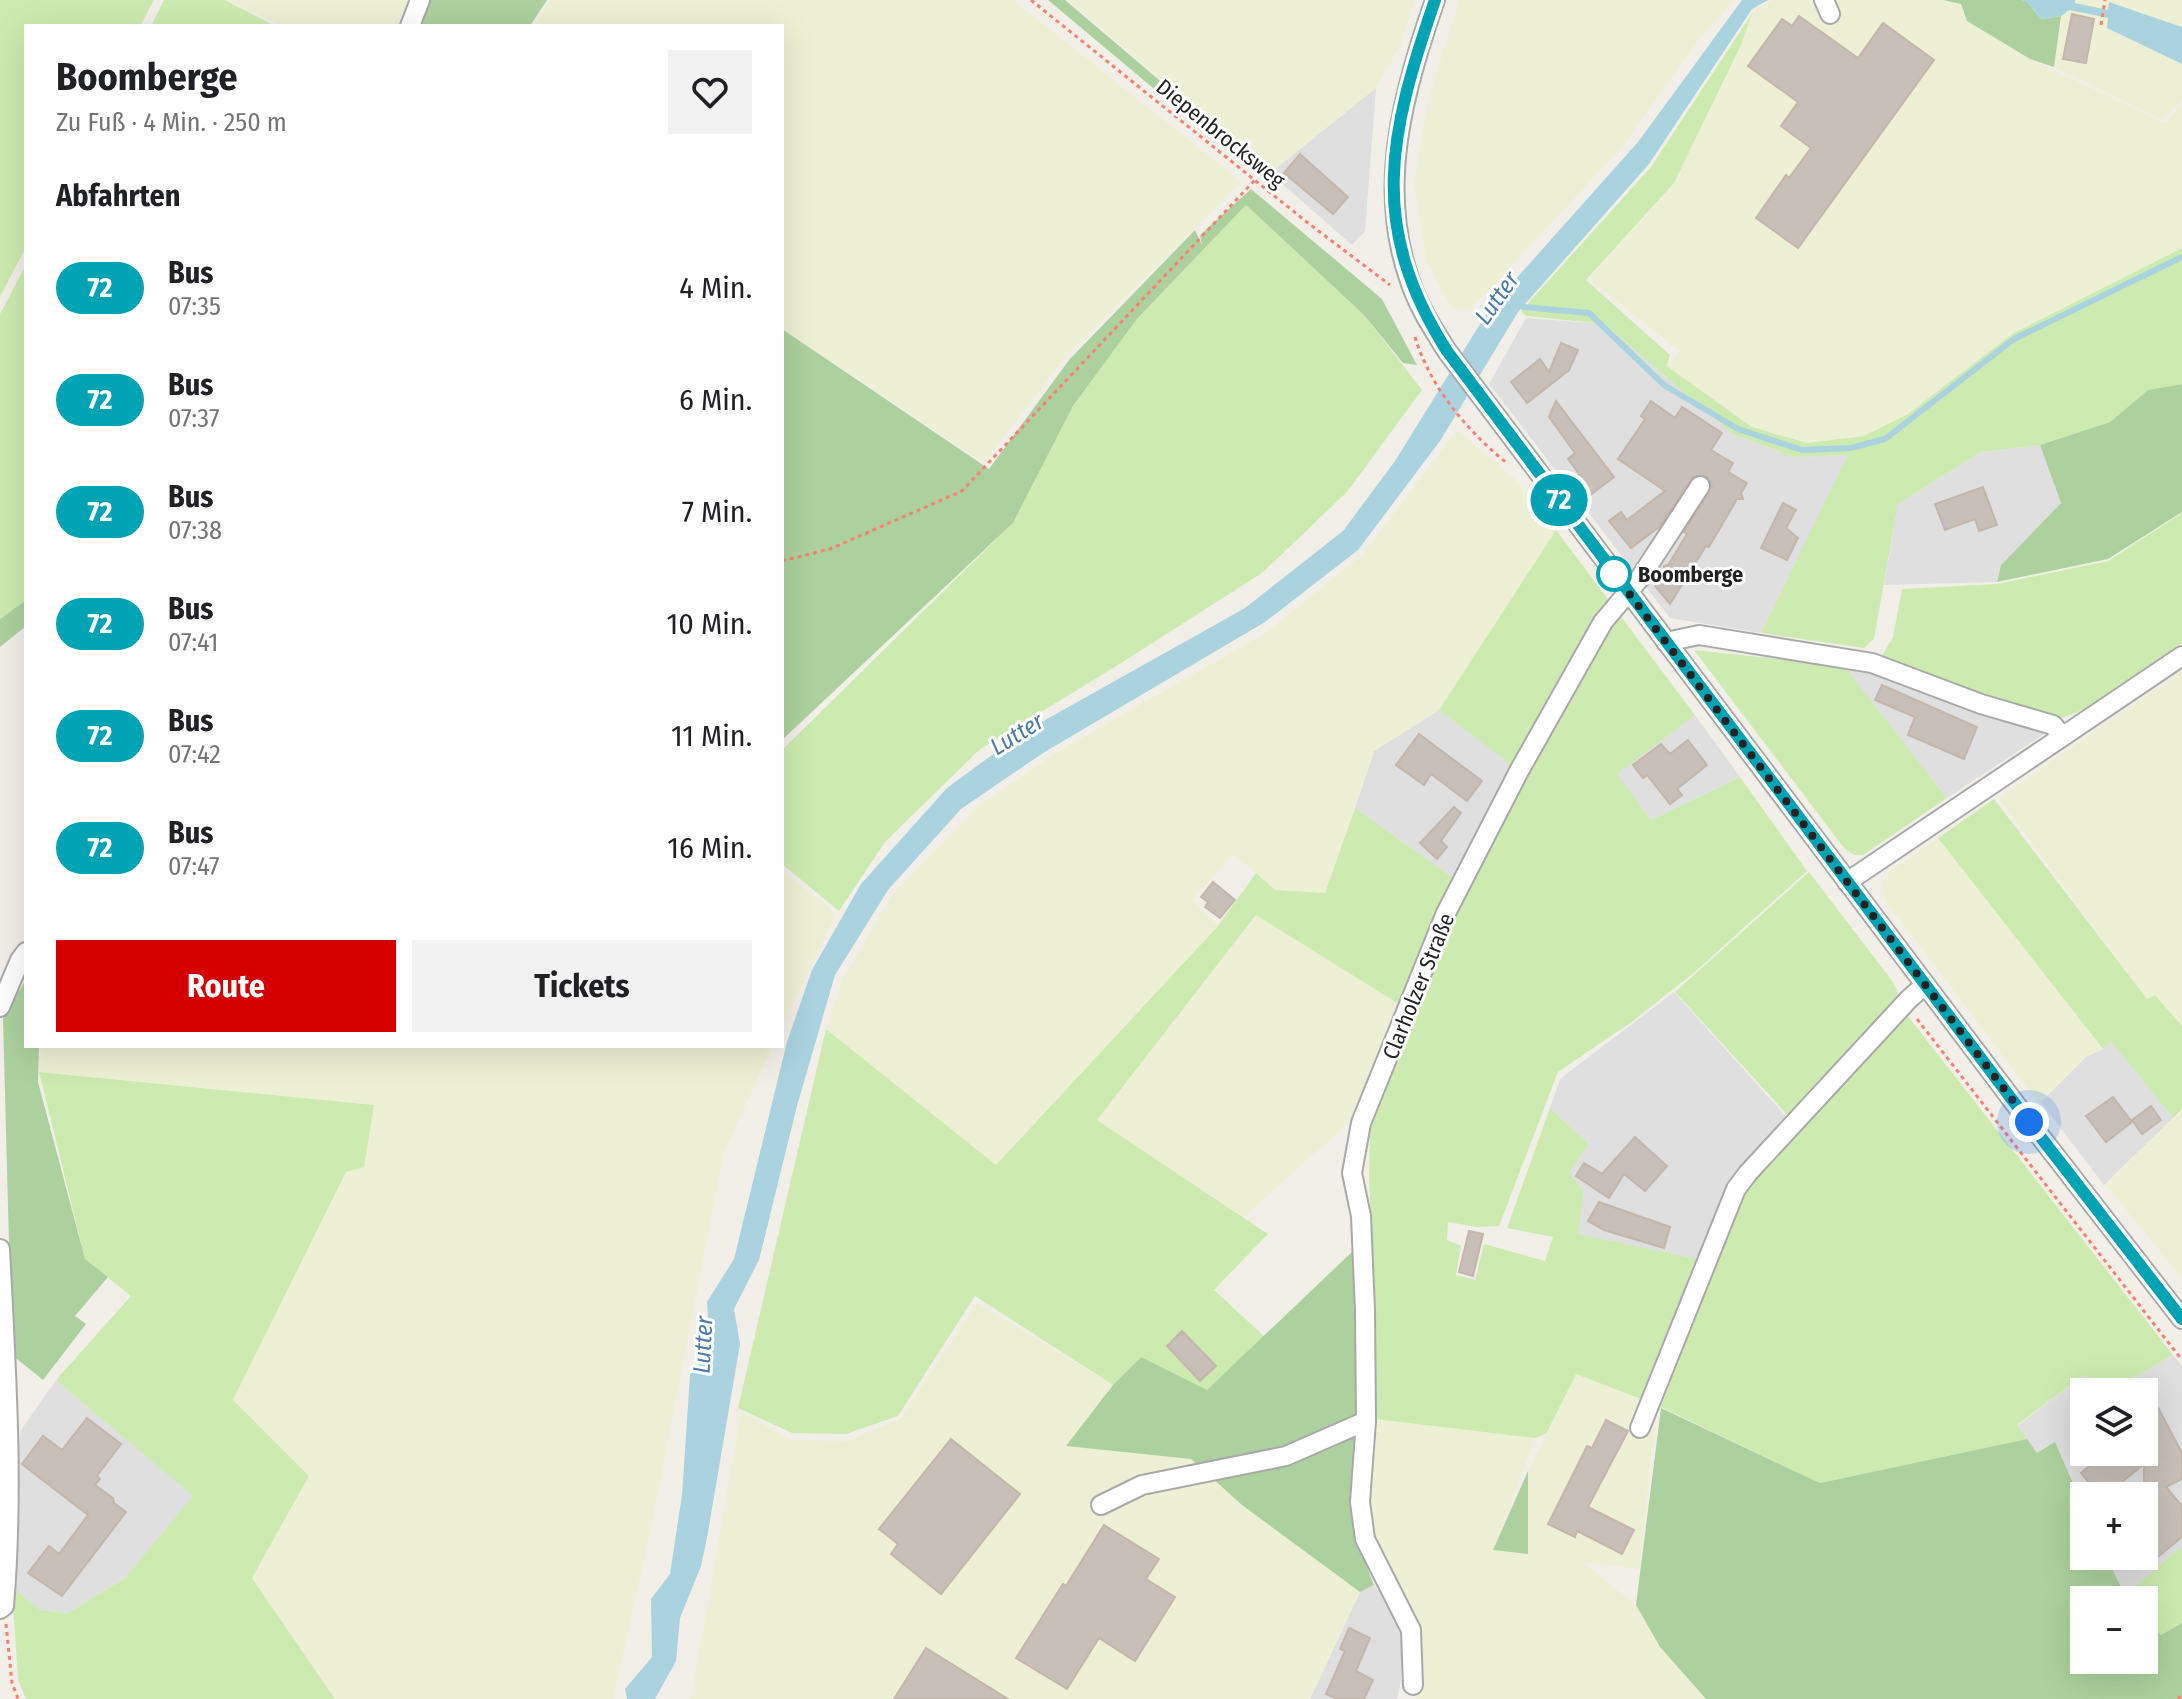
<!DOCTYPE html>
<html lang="de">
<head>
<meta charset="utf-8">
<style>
  :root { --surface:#fff; --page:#f2f2f2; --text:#202124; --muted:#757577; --accent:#d40000 }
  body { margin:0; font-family:"Fira Sans Condensed",sans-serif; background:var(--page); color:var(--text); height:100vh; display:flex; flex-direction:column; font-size:30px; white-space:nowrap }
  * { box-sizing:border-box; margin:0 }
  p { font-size:26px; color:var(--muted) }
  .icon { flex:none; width:44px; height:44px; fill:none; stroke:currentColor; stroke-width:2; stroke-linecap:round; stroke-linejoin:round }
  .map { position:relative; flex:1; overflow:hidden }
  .panel { position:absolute; left:24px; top:24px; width:760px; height:1024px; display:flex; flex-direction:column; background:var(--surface); border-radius:0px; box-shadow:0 8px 32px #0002 }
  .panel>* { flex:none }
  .badge { padding:0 16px; border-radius:26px; font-size:28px; line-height:52px }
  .controls { position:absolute; left:2070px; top:1378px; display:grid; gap:16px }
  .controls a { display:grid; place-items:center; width:88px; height:88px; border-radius:0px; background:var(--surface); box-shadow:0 8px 32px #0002; font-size:40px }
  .you { position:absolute; width:40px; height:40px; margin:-20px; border:6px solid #fff; border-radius:50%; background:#1a73e8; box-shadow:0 0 0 12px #1a73e833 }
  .map>.badge { position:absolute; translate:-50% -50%; box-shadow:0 0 0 4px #fff }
  h2 { padding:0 32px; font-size:30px; line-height:72px }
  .round { display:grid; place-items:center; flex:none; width:84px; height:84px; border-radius:0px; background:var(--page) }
  .summary { display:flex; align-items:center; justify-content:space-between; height:136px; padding:0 32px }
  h1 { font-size:38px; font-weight:700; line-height:60px }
  .primary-button { display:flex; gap:16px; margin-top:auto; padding:16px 32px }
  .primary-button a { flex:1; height:92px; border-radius:0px; background:var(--accent); color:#fff; font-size:32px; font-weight:700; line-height:92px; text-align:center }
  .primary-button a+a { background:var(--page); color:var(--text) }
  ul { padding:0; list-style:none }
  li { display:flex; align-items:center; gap:24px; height:112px; padding:0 32px }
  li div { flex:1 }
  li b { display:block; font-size:30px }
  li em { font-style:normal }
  li .badge { min-width:88px; font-weight:700; text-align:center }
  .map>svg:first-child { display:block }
</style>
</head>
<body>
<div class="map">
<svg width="2182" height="1699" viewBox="0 0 2182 1699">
  <rect width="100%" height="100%" fill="#f2efe9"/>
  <g fill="#e0dfdf">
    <path d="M1376,88L1365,231L1352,245L1270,173Z"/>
    <path d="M1526,318L1605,324L1731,433L1794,457L1849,455L1761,633L1670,618L1489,384Z"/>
    <path d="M2040,445L2061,503L2001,565L1997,582L1884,585L1898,504L1981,452Z"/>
    <path d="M1845,668L1870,672L1977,713L2038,725L2044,734L1947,798Z"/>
    <path d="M1439,710L1515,767L1455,879L1355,808L1374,751Z"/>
    <path d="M1695,715L1740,777L1651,820L1616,774Z"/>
    <path d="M1674,992L1792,1123L1730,1189L1697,1259L1577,1234L1584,1191L1568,1173L1589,1144L1550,1108L1560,1079Z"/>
    <path d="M2111,1040L2173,1118L2104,1185L2041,1102L2086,1057L2103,1049Z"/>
    <path d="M2173,1355L2182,1366V1546L2124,1596L2106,1556H2144V1496H2084V1506L2055,1443L2037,1453L2017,1426L2084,1375L2102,1392H2084V1452H2144V1392H2109Z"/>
    <path d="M56,1380L194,1496L125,1578L68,1613L40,1610L12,1587L16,1462L21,1430Z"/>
    <path d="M1374,1585L1395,1612L1402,1644L1401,1681L1397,1699H1310L1360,1592Z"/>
  </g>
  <g fill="#eef0d5">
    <path d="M227,0H408L398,26H284Z"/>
    <path d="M551,0H1013L1242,182L1065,357L984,463L782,328V26H534Z"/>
    <path d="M1068,0H1415L1400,46L1376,88L1270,173Z"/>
    <path d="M1460,0H1735L1698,40L1624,145L1471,309L1451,308L1426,259L1414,181L1430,92Z"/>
    <path d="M1773,0H1943L1962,4L1967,21L2030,59L2164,123L2182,105V248L2012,334L1908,414L1864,436L1807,443L1752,427L1667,366L1680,351L1589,279L1674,183L1741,45L1755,9Z"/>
    <path d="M2075,0H2182V27L2110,2L2107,19V28L2182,64V101L2163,120L2054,67L2061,16L2075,5Z"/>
    <path d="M1457,430L1516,480L1556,530L1439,710L1374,751L1325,893L1275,890L1233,854L1192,900L1218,926L996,1165L826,1029L844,977L892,895L977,807L1057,752L1266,633L1363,554Z"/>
    <path d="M2182,671V1026L2155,995L2147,999L1998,798Z"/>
    <path d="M1938,838L2103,1049L2085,1057L2039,1103L1885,900L1882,885L1890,871Z"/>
    <path d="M782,870L836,914L782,1026Z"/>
    <path d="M1257,915L1402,1006L1356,1116L1244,1217L1096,1121Z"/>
    <path d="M40,1046H773L724,1152L651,1528L613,1699H335L252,1578L309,1476L233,1400L346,1172L364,1167L39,1072Z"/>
    <path d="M2182,1110V1278L2106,1185Z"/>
    <path d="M977,1303L1113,1385L1067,1446L1191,1459L1242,1505L1360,1592L1310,1699H691L741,1412L791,1440L847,1441L900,1419Z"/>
    <path d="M1576,1374L1657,1406L1639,1569L1583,1562L1636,1605L1660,1647L1706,1699H1416L1422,1676L1419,1630L1371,1537L1366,1502L1375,1419L1535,1438L1493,1550L1528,1554V1471Z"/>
  </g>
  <g fill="#cdebb0">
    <path d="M0,0H154L140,26H26V247L0,297Z"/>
    <path d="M164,0H225L275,26H151Z"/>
    <path d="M1753,12L1741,45L1674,183L1586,280L1670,355L1667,366L1752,427L1807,443L1864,436L1908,414L2012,334L2182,248V384L2148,390L2110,422L2040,445L1981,452L1898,504L1874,639L1864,648L1761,633L1848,455L1794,457L1731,433L1605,324L1526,316L1521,311L1651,167Z"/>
    <path d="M1246,205L1364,315L1422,390L1347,492L1262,573L1118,665L979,750L885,842L839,911L782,864V750L1013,523L1073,406L1137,319Z"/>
    <path d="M26,265V600L0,619V314Z"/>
    <path d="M2182,513V643L2085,709L2057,720L1880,659L1893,637L1902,589L1997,584L2108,561Z"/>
    <path d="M1556,530L1695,715L1617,774L1651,820L1740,777L1807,871L1696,971L1633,1021L1558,1072L1499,1226L1477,1227L1448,1222L1447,1240L1461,1246L1456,1275L1475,1280L1484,1244L1545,1261L1553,1237L1507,1228L1550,1108L1589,1144L1569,1173L1584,1191L1578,1234L1697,1259L1646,1401L1576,1374L1546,1434L1535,1438L1375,1419L1376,1358L1369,1175L1370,1131L1454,916L1525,775L1439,710Z"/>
    <path d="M1694,650L1844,666L1947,798L1863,855H1854L1844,848Z"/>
    <path d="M1994,799L2147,999L2155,995L2182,1026V1109L2173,1118L2111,1041L2103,1049L1938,838Z"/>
    <path d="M1355,808L1455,879L1402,1006L1256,915L1097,1120L1268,1234L1214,1290L1265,1337L1206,1391L1141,1357L1113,1385L975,1296L898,1416L846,1434L792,1433L738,1408L826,1029L996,1165L1218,926L1256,873L1275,890L1325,893Z"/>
    <path d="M1809,872L1893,982L1898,993L1894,1008L1792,1120L1675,992Z"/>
    <path d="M1907,1015L2173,1355L2109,1392H2102L2084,1375L2017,1425L2027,1439L1820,1483L1661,1407L1739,1192L1899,1018Z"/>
    <path d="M39,1072L374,1105L364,1167L346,1172L233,1400L309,1476L252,1578L335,1699H26L18,1680L12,1587L40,1610L68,1613L125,1578L193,1496L56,1380L131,1296L85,1259Z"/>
    <path d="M2182,1546V1623L2161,1635L2144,1617V1600H2127L2124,1596Z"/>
  </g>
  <g fill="#add19e">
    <path d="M429,0H547L530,26H419Z"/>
    <path d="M1048,0H1065L1199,114L1190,119Z"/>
    <path d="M1943,0H2022L2028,2L2041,19L2061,16L2054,67L2030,59L1967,21L1961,4Z"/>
    <path d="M1251,189L1382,299L1417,365L1403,363L1364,315L1246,205L1137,319L1073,406L1013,523L782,740V329L989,469L1069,360L1195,230L1202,245L1200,235Z"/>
    <path d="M2182,384V512L2108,559L1997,582L2001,565L2061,503L2040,445L2110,422L2148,390Z"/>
    <path d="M26,600V626L0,647V619Z"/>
    <path d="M26,979V1046H39L38,1082L85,1259L108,1277L75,1316L86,1324L43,1380L12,1355L3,1019Z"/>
    <path d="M1355,1249C1358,1303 1358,1355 1357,1409C1356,1471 1349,1527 1374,1585L1360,1592L1242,1505L1191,1459L1066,1446L1113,1385L1141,1357L1207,1390Z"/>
    <path d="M1661,1408L1820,1483L2027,1439L2037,1453L2055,1442L2084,1508V1556H2106L2127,1600H2084V1660H2144V1617L2161,1635L2182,1623V1699H1706L1660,1647L1636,1605Z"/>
    <path d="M1528,1471V1554L1493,1550Z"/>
  </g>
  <g fill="#aad3df">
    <path d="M1742,0H1768L1752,9L1649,164L1518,312L1440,441L1358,550L1265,622L1043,753L961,809L888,890L835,975L797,1106L759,1260L734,1309L740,1344L707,1538L701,1566L680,1618L676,1661L655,1699H627L625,1689L652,1657L651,1599L670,1574L682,1495L690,1375L710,1350L707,1302L734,1259L787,1042L812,970L861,884L947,788L1022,733L1245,608L1343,531L1395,461L1490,308L1638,142Z"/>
    <path d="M2022,0H2075V3L2108,10L2109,2L2182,27V64L2107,28L2108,18L2069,10L2061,16L2041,19L2029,3Z"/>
  </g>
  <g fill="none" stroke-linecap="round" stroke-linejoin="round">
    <path stroke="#aad3df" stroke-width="6" d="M1518,303L1523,307L1589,313L1664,385L1738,429L1802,450L1851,448L1885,439L2014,339L2182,257"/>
  </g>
  <g fill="#c7bfb8" stroke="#c4b6ab" stroke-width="2">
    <path d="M2072,14L2094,19L2086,63L2063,59Z"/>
    <path d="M1799,16L1858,58L1883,23L1934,60L1798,248L1756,218L1786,175L1789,178L1811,148L1781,126L1798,102L1748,66L1782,19L1792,26Z"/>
    <path d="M1300,154L1348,197L1333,214L1284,173Z"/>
    <path d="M1561,343L1578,350L1569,370L1527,403L1511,382L1540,359L1549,372Z"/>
    <path d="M1556,401L1614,477L1586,498L1572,480L1579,474L1568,459L1575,453L1549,417Z"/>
    <path d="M1651,401L1675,418L1682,407L1722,433L1711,450L1733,463L1728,472L1747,483L1741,493L1743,499H1737L1709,547L1706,546L1689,573L1690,579L1685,580L1670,604L1655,586L1664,571V566L1668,565L1687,534L1684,532L1712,486L1706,476H1694L1659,527L1631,548L1609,521L1621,512L1627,520L1665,491L1618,459L1645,419L1641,416Z"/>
    <path d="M1983,487L1997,525L1979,531L1975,519L1945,530L1935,504Z"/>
    <path d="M1783,503L1796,510L1786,528L1798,538L1787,560L1761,548Z"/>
    <path d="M1882,685L1977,727L1964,759L1908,735L1915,717L1875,700Z"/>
    <path d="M1419,734L1482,781L1467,801L1431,774L1424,785L1396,765Z"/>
    <path d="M1688,740L1707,765L1677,789L1682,795L1670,804L1647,775L1643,778L1633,765L1661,744L1670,754Z"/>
    <path d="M1454,807L1461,813L1441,841L1447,847L1437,859L1420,843Z"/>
    <path d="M1213,882L1235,900L1220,918L1205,907L1208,902L1201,897Z"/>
    <path d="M2113,1097L2132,1122L2106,1142L2086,1116Z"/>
    <path d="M2151,1106L2161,1120L2142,1134L2132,1120Z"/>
    <path d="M1635,1137L1667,1166L1645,1191L1624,1174L1609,1198L1576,1176L1584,1163L1602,1174Z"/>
    <path d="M1599,1202L1670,1227L1664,1248L1604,1230L1588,1221Z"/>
    <path d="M1469,1231L1483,1234L1473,1276L1459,1272Z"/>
    <path d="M1182,1331L1216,1366L1200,1381L1167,1346Z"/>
    <path d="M2144,1381L2182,1453V1479L2166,1487L2182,1506V1537L2154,1560L2144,1549V1464L2105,1496H2100L2081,1473L2107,1452H2144Z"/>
    <path d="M87,1418L121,1444L97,1476L100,1479L95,1485L113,1498L114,1503L126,1512L62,1596L28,1573L49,1546L59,1554L88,1515L22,1464L43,1436L62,1450Z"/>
    <path d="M1606,1420L1628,1431L1588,1507L1634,1530L1622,1554L1577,1531L1575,1537L1548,1524L1587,1446L1592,1448Z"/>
    <path d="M951,1439L1020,1494L941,1594L891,1554L898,1544L879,1529Z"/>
    <path d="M1104,1525L1159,1559L1146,1579L1175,1597L1135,1661L1099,1638L1067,1689L1016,1658L1063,1584L1066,1586Z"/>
    <path d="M1349,1628L1370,1638L1356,1671L1373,1680L1364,1699H1337L1326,1694L1345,1651L1340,1649Z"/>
    <path d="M926,1648L1008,1699H894Z"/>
  </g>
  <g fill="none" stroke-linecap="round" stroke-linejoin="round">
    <g stroke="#a9a9a9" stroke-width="22">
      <g id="minor">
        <path d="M1435,0C1404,91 1376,186 1410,281C1418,306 1433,329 1447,351L2029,1122L2182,1319"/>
        <path d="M1824,0L1830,14"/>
        <path d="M410,26L420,0"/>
        <path d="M1666,642L1699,635L1872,663L1981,704L2053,725L2062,736"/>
        <path d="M1847,882L2182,656"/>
        <path d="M0,1007L20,960L26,952"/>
        <path d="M0,1249C6,1368 14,1487 4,1606L0,1609"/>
        <path d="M1640,1428L1736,1189L1748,1173L1909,999L1925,985"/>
        <path d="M1101,1505L1142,1485L1286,1456L1366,1421"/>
        <path d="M1413,1685L1411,1630L1365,1539L1360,1502L1366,1421L1365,1311L1361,1216L1352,1173L1361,1123L1446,913L1519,771L1603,622L1640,578L1700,486"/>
      </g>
    </g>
    <g stroke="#fa8072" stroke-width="3" stroke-dasharray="4 4" stroke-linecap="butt">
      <path d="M1031,0L1308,223L1390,285"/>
      <path d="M2101,25L2105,0"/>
      <path d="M1415,337C1430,387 1467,431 1508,464"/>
      <path d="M782,561L830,549L962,491L1255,180"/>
      <path d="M1917,1019L2182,1360"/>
      <path d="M6,1624L12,1683L18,1699"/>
      <path d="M2178,1699L2182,1694"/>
    </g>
    <use href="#minor" stroke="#fff" stroke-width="18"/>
  </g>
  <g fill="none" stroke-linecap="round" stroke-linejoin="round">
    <g stroke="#fff" stroke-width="18">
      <path id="line" d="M1435,0C1389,134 1367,225 1447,351L2029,1122L2182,1319"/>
    </g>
    <use href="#line" stroke="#00a3b4" stroke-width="12"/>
    <path stroke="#222" stroke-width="8" stroke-dasharray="0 14.4" d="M1614,574L1609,567L2029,1122"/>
  </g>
  <circle fill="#fff" stroke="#00a3b4" stroke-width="4" cx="1614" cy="574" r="16"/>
  <g text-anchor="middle" stroke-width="6" stroke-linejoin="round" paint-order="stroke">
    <g font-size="22" fill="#222" stroke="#fff">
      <text transform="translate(1221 133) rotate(39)" y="8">Diepenbrocksweg</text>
      <text transform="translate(1418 986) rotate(-68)" y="8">Clarholzer Straße</text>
    </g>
    <g font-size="22" font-weight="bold" fill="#222" stroke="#fff" text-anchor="start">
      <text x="1638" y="582">Boomberge</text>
    </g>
    <g font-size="24" font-style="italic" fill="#4a7aab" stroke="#fff">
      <text transform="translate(1497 298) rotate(-55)" y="8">Lutter</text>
      <text transform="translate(1017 734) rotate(-32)" y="8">Lutter</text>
      <text transform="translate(703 1345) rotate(-87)" y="8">Lutter</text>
    </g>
  </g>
</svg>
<div class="controls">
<a><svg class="icon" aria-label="layers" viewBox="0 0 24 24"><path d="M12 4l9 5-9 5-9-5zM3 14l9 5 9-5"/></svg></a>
<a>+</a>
<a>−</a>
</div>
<div class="you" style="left:2029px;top:1122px"></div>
<b class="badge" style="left:1559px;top:500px;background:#00a3b4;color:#fff">72</b>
<section class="panel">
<div class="summary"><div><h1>Boomberge</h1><p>Zu Fuß · 4 Min. · 250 m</p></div><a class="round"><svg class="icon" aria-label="heart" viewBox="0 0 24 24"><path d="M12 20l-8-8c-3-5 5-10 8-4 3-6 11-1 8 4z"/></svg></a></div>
<h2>Abfahrten</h2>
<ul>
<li><span class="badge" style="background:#00a3b4;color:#fff">72</span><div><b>Bus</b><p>07:35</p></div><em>4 Min.</em></li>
<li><span class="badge" style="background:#00a3b4;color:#fff">72</span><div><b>Bus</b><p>07:37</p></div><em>6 Min.</em></li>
<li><span class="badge" style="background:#00a3b4;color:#fff">72</span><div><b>Bus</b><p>07:38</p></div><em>7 Min.</em></li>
<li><span class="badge" style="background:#00a3b4;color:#fff">72</span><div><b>Bus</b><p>07:41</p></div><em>10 Min.</em></li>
<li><span class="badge" style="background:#00a3b4;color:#fff">72</span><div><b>Bus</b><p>07:42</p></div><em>11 Min.</em></li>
<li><span class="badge" style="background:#00a3b4;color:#fff">72</span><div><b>Bus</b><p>07:47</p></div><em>16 Min.</em></li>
</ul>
<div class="primary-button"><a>Route</a><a>Tickets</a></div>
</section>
</div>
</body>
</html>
